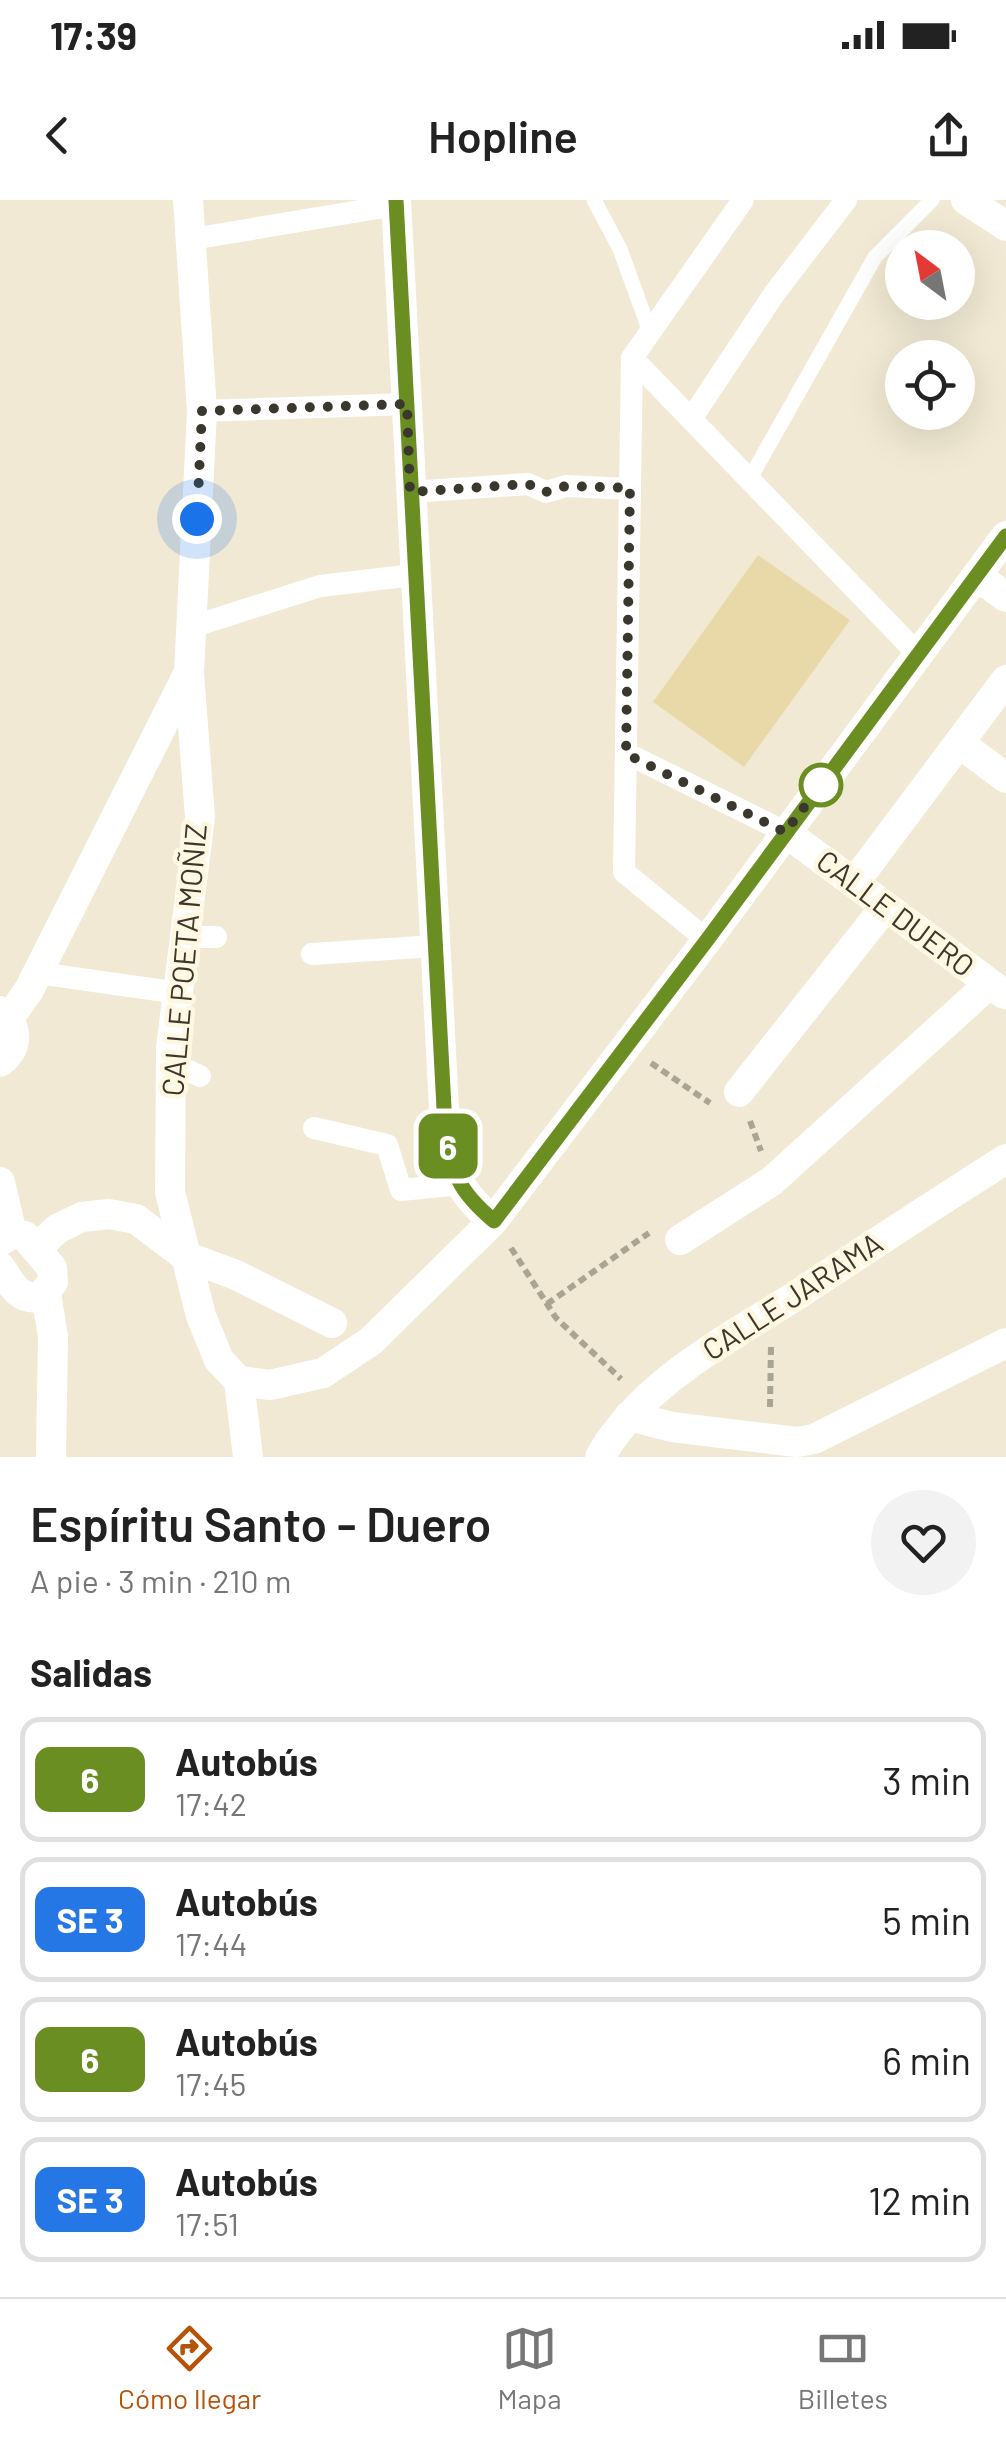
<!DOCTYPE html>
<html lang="es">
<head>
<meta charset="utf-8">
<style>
  :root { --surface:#fff; --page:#f2f2f2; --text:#222; --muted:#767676; --line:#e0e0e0; --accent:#b45309 }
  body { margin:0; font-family:Barlow,sans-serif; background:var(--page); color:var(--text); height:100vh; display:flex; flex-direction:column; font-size:38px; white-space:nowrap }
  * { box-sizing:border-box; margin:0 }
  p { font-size:32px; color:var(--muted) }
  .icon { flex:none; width:55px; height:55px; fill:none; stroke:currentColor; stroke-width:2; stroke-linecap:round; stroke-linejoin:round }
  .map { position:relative; height:1257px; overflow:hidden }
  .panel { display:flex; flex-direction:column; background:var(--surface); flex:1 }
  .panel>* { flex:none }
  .badge { padding:0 20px; border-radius:15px; font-size:35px; line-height:65px }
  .needle { width:65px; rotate:328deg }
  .controls { position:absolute; left:885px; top:30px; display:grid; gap:20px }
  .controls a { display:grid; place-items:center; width:90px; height:90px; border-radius:50%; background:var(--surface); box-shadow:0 10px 40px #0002; font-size:50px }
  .you { position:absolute; width:50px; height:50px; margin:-25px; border:8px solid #fff; border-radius:50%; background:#1a73e8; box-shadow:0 0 0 15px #1a73e833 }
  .map>.badge { position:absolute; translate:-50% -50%; box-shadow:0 0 0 5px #fff }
  h2 { padding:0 30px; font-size:38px; line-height:90px }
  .round { display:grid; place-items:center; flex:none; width:105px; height:105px; border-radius:52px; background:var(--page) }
  .overview { display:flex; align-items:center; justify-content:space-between; height:170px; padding:0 30px }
  h1 { font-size:48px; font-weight:600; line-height:75px }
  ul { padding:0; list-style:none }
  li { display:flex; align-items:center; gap:30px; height:125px; margin:0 20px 15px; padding:0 10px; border:5px solid var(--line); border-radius:20px }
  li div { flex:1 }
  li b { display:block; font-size:38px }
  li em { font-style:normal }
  li .badge { min-width:110px; font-weight:700; text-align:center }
  .status { display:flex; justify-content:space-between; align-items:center; height:70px; padding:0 50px; background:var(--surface); direction:ltr }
  .status svg { height:28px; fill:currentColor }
  header { display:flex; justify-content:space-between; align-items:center; height:130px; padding:0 30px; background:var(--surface); font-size:45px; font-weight:600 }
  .tab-bar { display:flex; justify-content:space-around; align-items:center; height:140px; border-top:2px solid var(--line); background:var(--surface); font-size:28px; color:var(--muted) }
  .tab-bar a { display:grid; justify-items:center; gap:5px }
  .tab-bar .on { color:var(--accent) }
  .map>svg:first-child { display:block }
</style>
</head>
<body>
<div class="status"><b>17:39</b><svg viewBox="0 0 49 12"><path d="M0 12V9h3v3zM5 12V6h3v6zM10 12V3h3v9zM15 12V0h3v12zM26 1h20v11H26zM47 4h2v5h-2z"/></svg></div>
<header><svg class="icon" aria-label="back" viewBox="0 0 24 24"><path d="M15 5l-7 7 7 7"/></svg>Hopline<svg class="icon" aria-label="share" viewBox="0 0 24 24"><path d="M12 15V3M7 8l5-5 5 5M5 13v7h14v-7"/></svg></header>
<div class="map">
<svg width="1006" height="1257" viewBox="0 0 1006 1257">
  <rect width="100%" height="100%" fill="#f1e9d3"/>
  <path fill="#e9d9a9" d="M758,355L850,420L744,567L653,502Z"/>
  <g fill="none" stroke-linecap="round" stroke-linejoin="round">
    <g stroke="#aaa493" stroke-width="6" stroke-dasharray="8 5" stroke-linecap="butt">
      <path d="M651,863L710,903"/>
      <path d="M750,921L761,951"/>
      <path d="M511,1048L556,1118L621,1179"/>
      <path d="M547,1104L649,1033"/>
      <path d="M770,1207L771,1146"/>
    </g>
    <g stroke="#fff" stroke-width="15">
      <path d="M594,0L620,49L650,132"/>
      <path d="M749,280L875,57L932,0"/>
    </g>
    <g stroke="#fff" stroke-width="22">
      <path d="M192,39L396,5"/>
      <path d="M632,158L919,455"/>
      <path d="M202,211L407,204"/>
      <path d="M691,219L774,94L846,0"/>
      <path d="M410,292L528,284L546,292L566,286L630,289"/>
      <path d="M191,427L320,386L414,375"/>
      <path d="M626,553L785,632"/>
      <path d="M186,737H216"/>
      <path d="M707,740L624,672L632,158L743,0"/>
      <path d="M312,754L435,746"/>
      <path d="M38,773L179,793"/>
      <path d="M171,863L200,876"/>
      <path d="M314,928L387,945L401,990L461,984"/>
    </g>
    <g stroke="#fff" stroke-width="30">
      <path d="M188,0L202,211L189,473L200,617L171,848L170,992L201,1116L219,1160L239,1181L248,1257"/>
      <path d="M396,0L445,927C454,975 456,989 493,1021"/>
      <path d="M966,0L1006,26"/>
      <path d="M977,376L1006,397"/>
      <path d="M959,543L1006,578"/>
      <path d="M785,632L1004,794"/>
      <path d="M854,683L1006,480"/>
      <path d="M0,811C19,827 19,847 0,862"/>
      <path d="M9,818L29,790L187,476"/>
      <path d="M739,892L885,707"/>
      <path d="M0,982L12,1034"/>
      <path d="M680,1040L772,981L989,784"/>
      <path d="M0,1041L12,1034L25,1036L52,1068L53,1082L40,1097C18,1101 11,1083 0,1067"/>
      <path d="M37,1048L57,1029L82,1017L109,1014L136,1019L185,1056L236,1075L332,1123"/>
      <path d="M46,1093L53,1137L51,1257"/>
      <path d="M239,1181L270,1185L323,1173L371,1141L493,1021L707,740L1006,336"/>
      <path d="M629,1216L672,1227L797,1242L814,1239L1006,1143"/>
      <path d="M600,1257C643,1181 729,1139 800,1093C868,1048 937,1003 1006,959"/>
    </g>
  </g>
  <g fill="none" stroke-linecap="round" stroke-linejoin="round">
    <g stroke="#fff" stroke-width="22">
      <path id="line" d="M396,0L445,927C454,975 456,989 494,1021L707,740L1006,336"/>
    </g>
    <use href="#line" stroke="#6b8e23" stroke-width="15"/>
    <path stroke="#3a372e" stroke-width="10" stroke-dasharray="0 18" d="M197,319L202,211L407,204L410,292L528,284L546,292L566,286L630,288L626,554L785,632L830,574L821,585"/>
  </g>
  <circle fill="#fff" stroke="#6b8e23" stroke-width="5" cx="821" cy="585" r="20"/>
  <g text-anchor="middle" stroke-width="9" stroke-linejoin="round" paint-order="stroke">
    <g font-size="30" fill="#3a372e" stroke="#fff7e0">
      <text transform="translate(895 714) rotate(37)" y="10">CALLE DUERO</text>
      <text transform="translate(185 760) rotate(-85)" y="10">CALLE POETA MOÑIZ</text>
      <text transform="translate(793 1097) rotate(-33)" y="10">CALLE JARAMA</text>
    </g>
  </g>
</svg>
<div class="controls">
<a><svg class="needle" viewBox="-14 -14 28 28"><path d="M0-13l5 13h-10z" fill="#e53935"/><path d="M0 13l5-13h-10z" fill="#767676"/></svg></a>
<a><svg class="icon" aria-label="locate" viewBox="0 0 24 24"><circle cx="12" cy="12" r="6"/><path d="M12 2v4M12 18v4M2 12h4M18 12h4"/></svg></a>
</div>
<div class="you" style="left:197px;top:319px"></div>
<b class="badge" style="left:448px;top:946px;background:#6b8e23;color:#fff">6</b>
</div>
<section class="panel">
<div class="overview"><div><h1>Espíritu Santo - Duero</h1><p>A pie · 3 min · 210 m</p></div><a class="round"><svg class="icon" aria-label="heart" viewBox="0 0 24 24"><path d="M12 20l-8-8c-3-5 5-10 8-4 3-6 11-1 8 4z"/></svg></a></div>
<h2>Salidas</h2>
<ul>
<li><span class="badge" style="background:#6b8e23;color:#fff">6</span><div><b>Autobús</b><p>17:42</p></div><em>3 min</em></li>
<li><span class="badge" style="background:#2477e4;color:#fff">SE 3</span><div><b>Autobús</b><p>17:44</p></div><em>5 min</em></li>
<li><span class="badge" style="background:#6b8e23;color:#fff">6</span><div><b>Autobús</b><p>17:45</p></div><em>6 min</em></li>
<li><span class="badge" style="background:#2477e4;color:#fff">SE 3</span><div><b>Autobús</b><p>17:51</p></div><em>12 min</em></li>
</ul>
</section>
<nav class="tab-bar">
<a class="on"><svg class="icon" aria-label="directions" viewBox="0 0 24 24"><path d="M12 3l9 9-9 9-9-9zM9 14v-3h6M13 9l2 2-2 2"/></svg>Cómo llegar</a>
<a><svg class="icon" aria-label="map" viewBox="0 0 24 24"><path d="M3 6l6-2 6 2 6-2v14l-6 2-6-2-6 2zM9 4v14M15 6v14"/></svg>Mapa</a>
<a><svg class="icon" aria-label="tickets" viewBox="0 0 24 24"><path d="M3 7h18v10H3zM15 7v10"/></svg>Billetes</a>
</nav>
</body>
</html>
